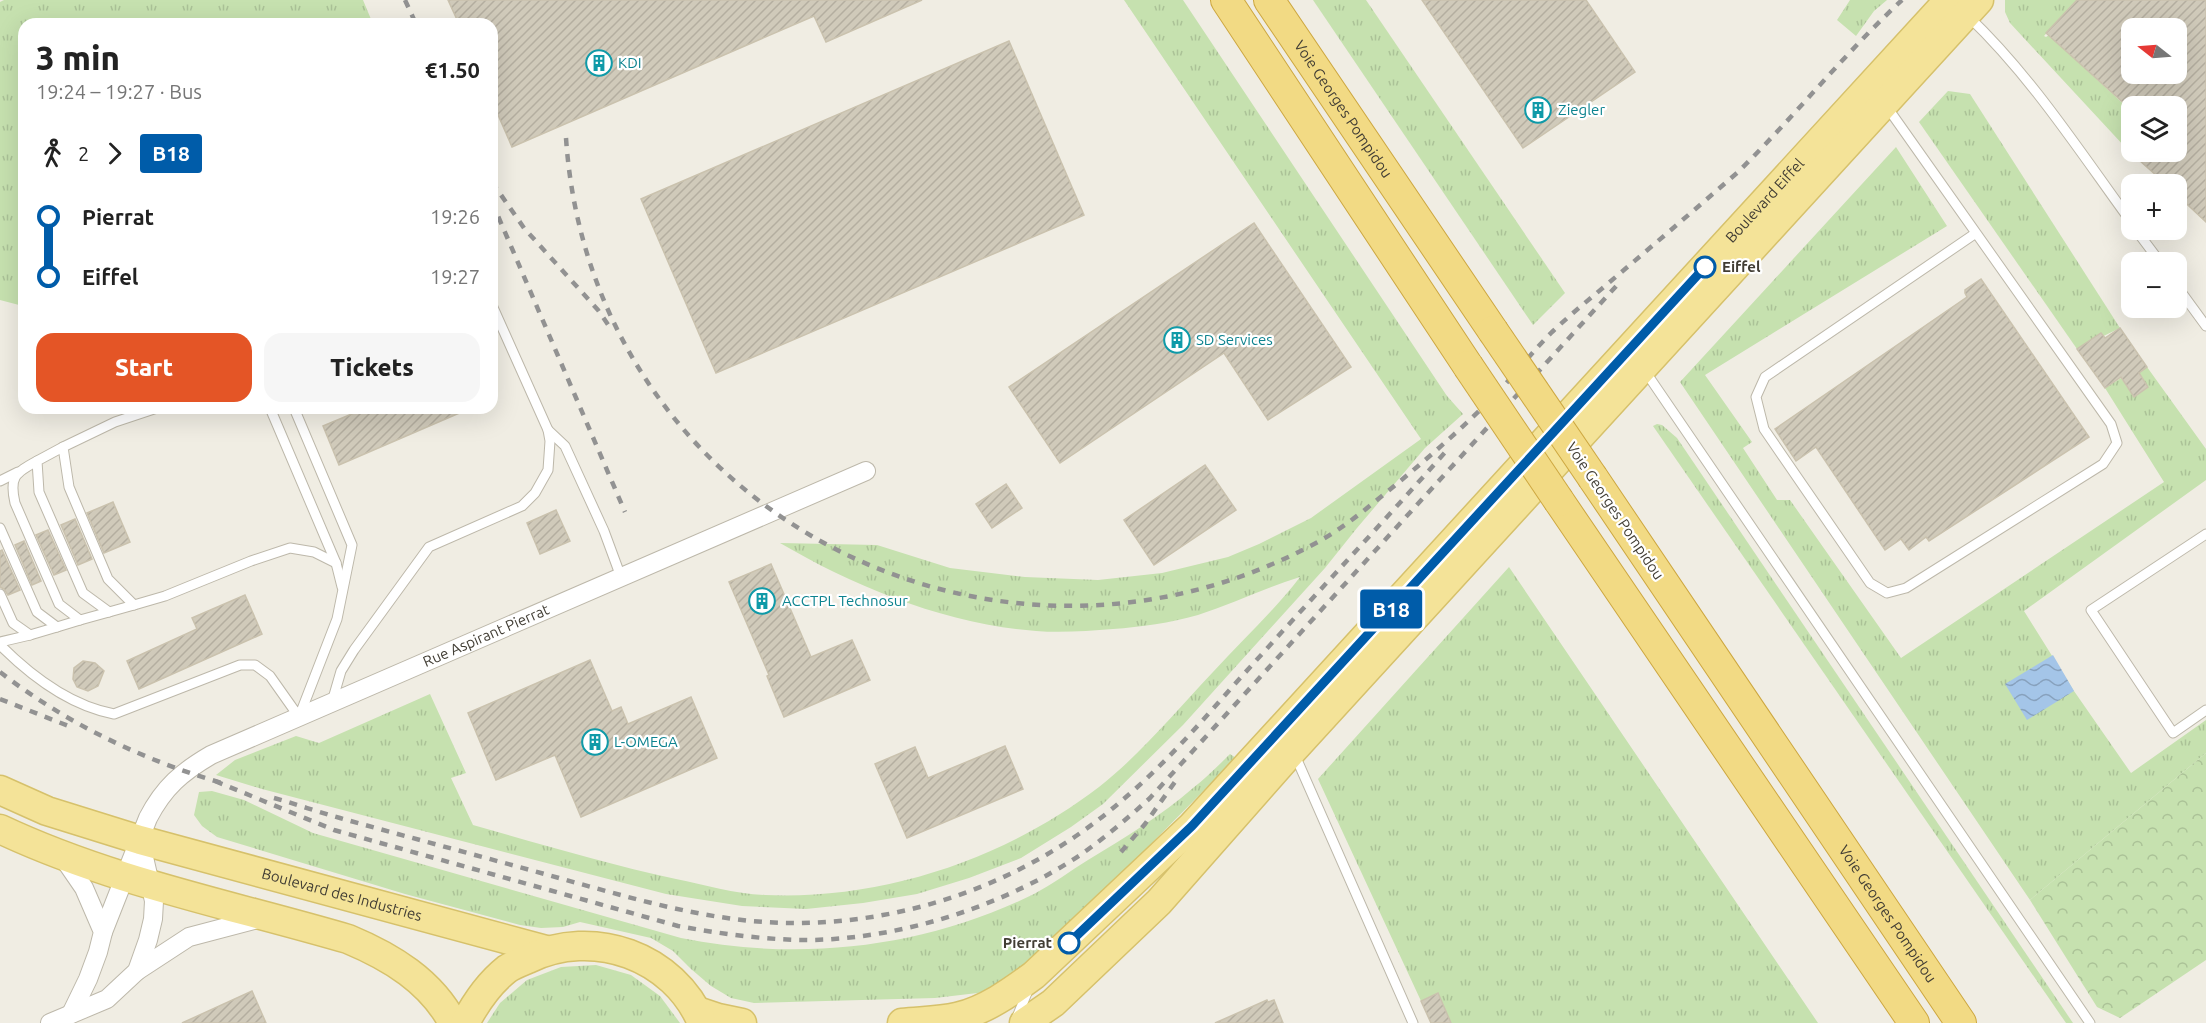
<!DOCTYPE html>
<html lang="en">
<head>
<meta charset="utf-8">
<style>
  :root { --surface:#fff; --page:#f6f6f6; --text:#222; --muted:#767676; --accent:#e45526 }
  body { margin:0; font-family:Ubuntu,sans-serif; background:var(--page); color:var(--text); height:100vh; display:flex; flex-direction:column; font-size:22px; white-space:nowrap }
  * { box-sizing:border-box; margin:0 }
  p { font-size:20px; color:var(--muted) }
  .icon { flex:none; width:33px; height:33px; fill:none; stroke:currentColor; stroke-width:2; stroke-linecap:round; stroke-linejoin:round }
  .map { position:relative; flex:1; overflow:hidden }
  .panel { position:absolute; left:18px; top:18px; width:480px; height:396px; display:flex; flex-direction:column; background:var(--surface); border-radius:18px; box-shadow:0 6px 24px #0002 }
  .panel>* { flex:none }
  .badge { padding:0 12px; border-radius:4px; font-size:21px; line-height:39px }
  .needle { width:39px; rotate:287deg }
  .buttons { position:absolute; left:2121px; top:18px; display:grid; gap:12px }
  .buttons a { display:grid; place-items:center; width:66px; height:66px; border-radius:12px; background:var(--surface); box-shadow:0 6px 24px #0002; font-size:30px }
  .map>.badge { position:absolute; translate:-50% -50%; box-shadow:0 0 0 3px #fff }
  .legs { display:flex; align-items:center; gap:9px; height:66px; padding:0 18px; font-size:20px }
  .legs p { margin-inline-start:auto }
  .headline { display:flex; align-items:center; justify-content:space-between; height:102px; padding:0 18px }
  h1 { font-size:33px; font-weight:800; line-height:45px }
  .button { display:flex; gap:12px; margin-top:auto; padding:12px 18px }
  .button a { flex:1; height:69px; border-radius:18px; background:var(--accent); color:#fff; font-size:24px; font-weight:800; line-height:69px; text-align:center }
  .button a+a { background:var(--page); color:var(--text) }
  ul { padding:0 18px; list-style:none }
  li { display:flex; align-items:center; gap:21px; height:60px; font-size:22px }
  li i { display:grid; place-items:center; width:9px; height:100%; margin:0 8px; background:currentColor }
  li i::after { content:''; width:15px; height:15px; margin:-8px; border:4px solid; border-radius:50%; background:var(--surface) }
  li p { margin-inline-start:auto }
  li:first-child i { background:linear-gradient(#0000 50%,currentColor 0) }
  li:last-child i { background:linear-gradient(currentColor 50%,#0000 0) }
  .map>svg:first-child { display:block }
</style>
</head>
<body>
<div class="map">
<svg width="2206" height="1023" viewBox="0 0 2206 1023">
  <defs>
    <pattern id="grass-tufts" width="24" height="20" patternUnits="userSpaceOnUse" patternTransform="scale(1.5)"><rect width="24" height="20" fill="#c6e1af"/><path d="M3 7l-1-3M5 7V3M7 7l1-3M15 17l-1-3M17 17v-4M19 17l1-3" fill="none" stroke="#abc297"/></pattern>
    <pattern id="forest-crowns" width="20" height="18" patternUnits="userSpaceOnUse" patternTransform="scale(1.5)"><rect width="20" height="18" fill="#c6e1af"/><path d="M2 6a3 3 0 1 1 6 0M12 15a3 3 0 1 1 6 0" fill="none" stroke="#abc297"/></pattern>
    <pattern id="water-waves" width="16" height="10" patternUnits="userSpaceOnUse" patternTransform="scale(1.5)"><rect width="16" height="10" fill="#a4c5e8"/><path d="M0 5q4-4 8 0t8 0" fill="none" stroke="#87a1bd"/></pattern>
    <pattern id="building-hatch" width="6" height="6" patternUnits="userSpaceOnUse" patternTransform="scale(1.5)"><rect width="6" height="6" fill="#d0caba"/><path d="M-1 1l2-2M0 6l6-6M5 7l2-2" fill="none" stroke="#b4aea0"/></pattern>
  </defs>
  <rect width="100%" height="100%" fill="#f0ede3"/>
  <g fill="url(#grass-tufts)">
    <path d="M4,0H363L373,24H24V303L19,305L0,300V2Z"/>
    <path d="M1124,0H1183L1447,396L1463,414L1425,448L1357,528L1325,568L1183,725L1103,804L1071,827L1021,858L969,878L917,894L863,903L806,909L742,906L666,894L262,789L216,775L235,760L296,736L319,743L430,694L466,773L451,778L473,825C540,844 607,864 676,879C705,885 735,894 765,895C883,900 1005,859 1099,787C1141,754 1176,711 1213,672C1241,641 1275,610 1300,577C1265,588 1232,604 1198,615C1170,623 1141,627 1113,629C1088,631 1061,633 1036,631C948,625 855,587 780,543L877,545L950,568L1025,577L1098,580L1162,573L1228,557L1259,544L1311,518L1421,439Z"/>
    <path d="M1313,0H1366L1565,293L1533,325Z"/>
    <path d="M1850,0H1887L1874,11L1856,36L1837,20Z"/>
    <path d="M2005,0H2077L2044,36L2046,37L2049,35L2131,111V130L2128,134L2131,139L2125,147L2010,23L2005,12Z"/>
    <path d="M1948,91L1970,94L2120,328L2077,349L1919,122Z"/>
    <path d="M1896,147L1947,226L1705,375L1752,442L1743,448L1777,500H1790L1901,658L2164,482L2105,388L2121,378L2134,397L2148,387L2139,373L2147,367L2206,449V480L2024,611L2074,691L2131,773L2206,720V753L2030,900L1680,382Z"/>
    <path d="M1657,424L1662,425L1677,438L2073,1023H2066L1653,426Z"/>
    <path d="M1509,567L1818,1023H1451L1438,993L1421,1001L1318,779Z"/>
    <path d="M1230,754L1236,758L1137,858L1052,940L1012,975L986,992L935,998L754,1003L731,998L711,986L691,969L673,951L651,938L580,922L563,927L541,928L520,925L405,894L217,837L202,826L194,815L199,792L212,791L244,800L313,833L681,938C801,962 924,948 1034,894C1053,884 1070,871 1088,860C1124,838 1161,816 1193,788C1206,778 1218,766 1230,754Z"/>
    <path d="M596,965L631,975L660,996L680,1023H487L500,1003L527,980L561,967Z"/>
  </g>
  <path fill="url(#forest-crowns)" d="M2206,753V960L2120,1018L2097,1007L2030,900Z"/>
  <path fill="url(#water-waves)" d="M2053,655L2074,691L2027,720L2005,684Z"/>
  <g fill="url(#building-hatch)" stroke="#cac2ae" stroke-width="1.5" fill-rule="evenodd">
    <path d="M448,0H922L826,42L814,16L512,147L492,101V24H459Z"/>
    <path d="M1422,0H1586L1635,72L1523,148Z"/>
    <path d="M2077,0H2206V222L2176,194V184H2166L2130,152H2176V106H2127L2046,33ZM2132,28H2176V74H2132Z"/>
    <path d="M1009,41L1084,215L716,373L641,199Z"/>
    <path d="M1254,223L1351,367L1268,420L1224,353L1060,463L1009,387Z"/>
    <path d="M1981,279L2089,437L1929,541L1926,537L1909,550L1901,539L1885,550L1816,447L1796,461L1775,429L1967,297L1965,293V290Z"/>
    <path d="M2120,328L2147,367L2139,373L2148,387L2134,397L2121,377L2105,388L2077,349L2101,333L2105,338Z"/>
    <path d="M366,408H471L339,465L323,426Z"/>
    <path d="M1205,465L1236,510L1154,565L1124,520Z"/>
    <path d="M1006,484L1022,508L992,528L976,504Z"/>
    <path d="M113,502L130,542L104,553L87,513Z"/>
    <path d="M556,510L570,541L540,554L527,523Z"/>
    <path d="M75,519L92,559L78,565L61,525Z"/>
    <path d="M48,530L66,570L54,575L36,535Z"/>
    <path d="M24,541L41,581L32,585L15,545Z"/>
    <path d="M2,550L20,590L8,595L4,589L0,587V551Z"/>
    <path d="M771,564L811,657L852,640L870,680L784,717L767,676L769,675L729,582Z"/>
    <path d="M245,595L262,634L139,689L127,661L197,629L192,618Z"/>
    <path d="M590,660L612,711L621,707L628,724L691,697L717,758L581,817L555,755L496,780L468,713Z"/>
    <path d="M83,661L95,663L104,671L98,686L88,691L77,687L73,679L74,668Z"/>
    <path d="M1005,746L1023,789L907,838L875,764L915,747L928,778Z"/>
    <path d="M252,991L266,1023H182Z"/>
    <path d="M1438,993L1451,1023H1431L1421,1001Z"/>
    <path d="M1267,1000L1268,1002L1274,1000L1283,1023H1215Z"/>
  </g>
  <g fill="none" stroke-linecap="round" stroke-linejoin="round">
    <g stroke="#bdb8aa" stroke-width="11">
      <g id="service">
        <path d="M1968,16C2032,77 2080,152 2132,223"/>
        <path d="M1887,107L2111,424L2117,443L2103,464L1906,588L1887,593L1870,583L1764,429L1756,397L1765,377L1976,233"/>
        <path d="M2136,230L2160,262"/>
        <path d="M2176,285L2206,326"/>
        <path d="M1645,371L2090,1023"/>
        <path d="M157,408L115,422L63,447L69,487L108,579L134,605L165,596L251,561L290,548L314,552L336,563"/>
        <path d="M270,408L336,563L342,587"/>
        <path d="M548,430L565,446L604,531L621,577"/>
        <path d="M63,447L37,461L39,492L83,593L109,612L134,605"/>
        <path d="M37,461C15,473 9,477 15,503L59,604L80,620L109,612"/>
        <path d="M0,481L18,472"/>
        <path d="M0,528L37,612L57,627L80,620"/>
        <path d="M2206,534L2091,610L2173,733L2206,710"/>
        <path d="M0,594L13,623L30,635L57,627"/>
        <path d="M0,642L30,635"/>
        <path d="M0,645C31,676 71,706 114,714L240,665H255L270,676L299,717L337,619L352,545L294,408"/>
        <path d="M332,702L341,671L354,650L429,547L522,506L535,493L548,470L550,441L548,430L492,305"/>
        <path d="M1294,753L1413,1023"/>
        <path d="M1017,1017L1029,988"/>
      </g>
    </g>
    <g stroke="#bdb8aa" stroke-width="20">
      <g id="minor">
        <path d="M62,856L84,888L103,932L98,952L88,979L71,1014"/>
        <path id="s1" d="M103,932L148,818C164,787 182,772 211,755L866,471"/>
        <path d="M137,971L189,937L261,918"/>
        <path d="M50,1023L107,999L137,971L148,940L153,919L154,901L140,840"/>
      </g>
    </g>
    <g stroke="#d6c16b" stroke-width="31">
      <g id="primary">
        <path id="s2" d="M0,790L47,811L140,840L546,950"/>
        <path d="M0,829C110,881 232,905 348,939C391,957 431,981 453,1023"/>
        <path d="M697,1011L718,1018L742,1023"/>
        <path d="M465,1023C476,1002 488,984 507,969C513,965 521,962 528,959C593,927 674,956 702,1023"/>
        <path id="s3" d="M902,1023C920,1021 939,1021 957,1017C986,1010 1011,992 1034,975L1192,826L1949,0"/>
        <path d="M1024,1023L1053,1003L1159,902L1293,750L1979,0"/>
      </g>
    </g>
    <g stroke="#cda740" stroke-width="32">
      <g id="trunk">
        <path d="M1226,0L1468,366"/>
        <path id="s4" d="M1269,0L1493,331"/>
        <path id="s5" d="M1593,478L1961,1023"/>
        <path d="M1559,501L1914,1023"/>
      </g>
    </g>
    <use href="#service" stroke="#fff" stroke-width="9"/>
    <use href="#minor" stroke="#fff" stroke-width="18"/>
    <use href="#primary" stroke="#f4e398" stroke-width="28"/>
    <use href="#trunk" stroke="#f2da84" stroke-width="30"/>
    <g stroke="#929292" stroke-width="4.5" stroke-dasharray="8 8" stroke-linecap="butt">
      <path d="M405,0L416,24"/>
      <path d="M566,138C591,510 992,718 1316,543C1346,527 1373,503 1399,482C1434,453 1468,423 1499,391C1517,372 1533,351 1552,332C1573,312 1596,294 1618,275C1658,241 1698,207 1738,172C1795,116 1844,54 1902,0"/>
      <path d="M492,182L524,228L598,310L609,326"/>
      <path d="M492,202L625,512"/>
      <path d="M0,672C66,723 142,760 222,783"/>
      <path d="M0,699L71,727"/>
      <path d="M215,781L334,830L678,926C722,934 765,940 809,940C902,939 1007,905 1083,853C1107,836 1129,817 1150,798L1619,283"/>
      <path d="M274,798C296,804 318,812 340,818C415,839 491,859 566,880C617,894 668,909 720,917C862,940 1011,896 1119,803C1172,759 1216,704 1262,654C1324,585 1387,518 1448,449"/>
      <path d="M1121,852L1145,824L1177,779"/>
    </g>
    <g stroke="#cda740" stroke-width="32" stroke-linecap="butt">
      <g id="trunk-bridge">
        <path d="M1493,331L1593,478"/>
        <path d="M1468,366L1559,501"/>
      </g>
    </g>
    <use href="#trunk-bridge" stroke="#f2da84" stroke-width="30"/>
  </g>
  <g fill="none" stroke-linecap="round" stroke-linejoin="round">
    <g stroke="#fff" stroke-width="14">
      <path id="line-1" d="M1069,943L1192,826L1705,267"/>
    </g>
    <use href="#line-1" stroke="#005ca9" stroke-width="9"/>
  </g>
  <defs>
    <g id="building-ring" transform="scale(1.35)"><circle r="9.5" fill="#fff" stroke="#0f9aa8" stroke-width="1.5"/><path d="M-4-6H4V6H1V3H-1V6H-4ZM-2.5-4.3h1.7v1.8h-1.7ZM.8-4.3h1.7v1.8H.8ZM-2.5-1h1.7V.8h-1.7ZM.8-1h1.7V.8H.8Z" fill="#0f9aa8"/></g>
  </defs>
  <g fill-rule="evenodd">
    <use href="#building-ring" x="599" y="63"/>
    <use href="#building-ring" x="1538" y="110"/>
    <use href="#building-ring" x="1177" y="340"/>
    <use href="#building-ring" x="762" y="601"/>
    <use href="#building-ring" x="595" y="742"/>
  </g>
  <g fill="#fff" stroke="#005ca9" stroke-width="3">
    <circle cx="1705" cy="267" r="10"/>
    <circle cx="1069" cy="943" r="10"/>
  </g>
  <g text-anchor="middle" stroke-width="4.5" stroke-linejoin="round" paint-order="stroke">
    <g font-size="15" fill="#0d838f" stroke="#fff" text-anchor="start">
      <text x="618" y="68">KDI</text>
      <text x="1558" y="115">Ziegler</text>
      <text x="1196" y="345">SD Services</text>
      <text x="782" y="606">ACCTPL Technosur</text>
      <text x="614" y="747">L-OMEGA</text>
    </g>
    <g font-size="15" fill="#413d34" stroke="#fff">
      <text dy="5" stroke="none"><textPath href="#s4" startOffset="132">Voie Georges Pompidou</textPath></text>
      <text dy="5" stroke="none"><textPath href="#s3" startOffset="1209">Boulevard Eiffel</textPath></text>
      <text transform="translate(1615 511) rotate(56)" y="5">Voie Georges Pompidou</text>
      <text dy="5" stroke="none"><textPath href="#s1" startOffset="513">Rue Aspirant Pierrat</textPath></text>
      <text dy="5" stroke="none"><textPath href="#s2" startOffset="358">Boulevard des Industries</textPath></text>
      <text dy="5" stroke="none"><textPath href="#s5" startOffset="526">Voie Georges Pompidou</textPath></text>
    </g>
    <g font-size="15" font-weight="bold" fill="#413d34" stroke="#fff" text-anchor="start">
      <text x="1722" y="272">Eiffel</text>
      <text x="1052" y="948" text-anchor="end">Pierrat</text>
    </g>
  </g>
</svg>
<div class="buttons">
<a><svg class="needle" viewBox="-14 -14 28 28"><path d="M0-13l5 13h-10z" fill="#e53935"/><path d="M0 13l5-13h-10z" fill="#767676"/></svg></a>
<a><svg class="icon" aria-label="layers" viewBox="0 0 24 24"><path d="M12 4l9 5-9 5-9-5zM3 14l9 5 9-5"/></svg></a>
<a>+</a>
<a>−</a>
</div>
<b class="badge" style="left:1391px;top:609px;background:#005ca9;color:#fff">B18</b>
<section class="panel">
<div class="headline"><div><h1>3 min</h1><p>19:24 – 19:27 · Bus</p></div><b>€1.50</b></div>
<div class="legs"><svg class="icon" aria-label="walk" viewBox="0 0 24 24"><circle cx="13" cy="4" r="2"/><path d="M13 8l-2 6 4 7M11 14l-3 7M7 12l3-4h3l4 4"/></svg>2<svg class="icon" aria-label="forward" viewBox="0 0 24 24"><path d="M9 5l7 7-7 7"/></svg><b class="badge" style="background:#005ca9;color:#fff">B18</b></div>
<ul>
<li><i style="color:#005ca9"></i><b>Pierrat</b><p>19:26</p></li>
<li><i style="color:#005ca9"></i><b>Eiffel</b><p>19:27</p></li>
</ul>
<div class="button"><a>Start</a><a>Tickets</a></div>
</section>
</div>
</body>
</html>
